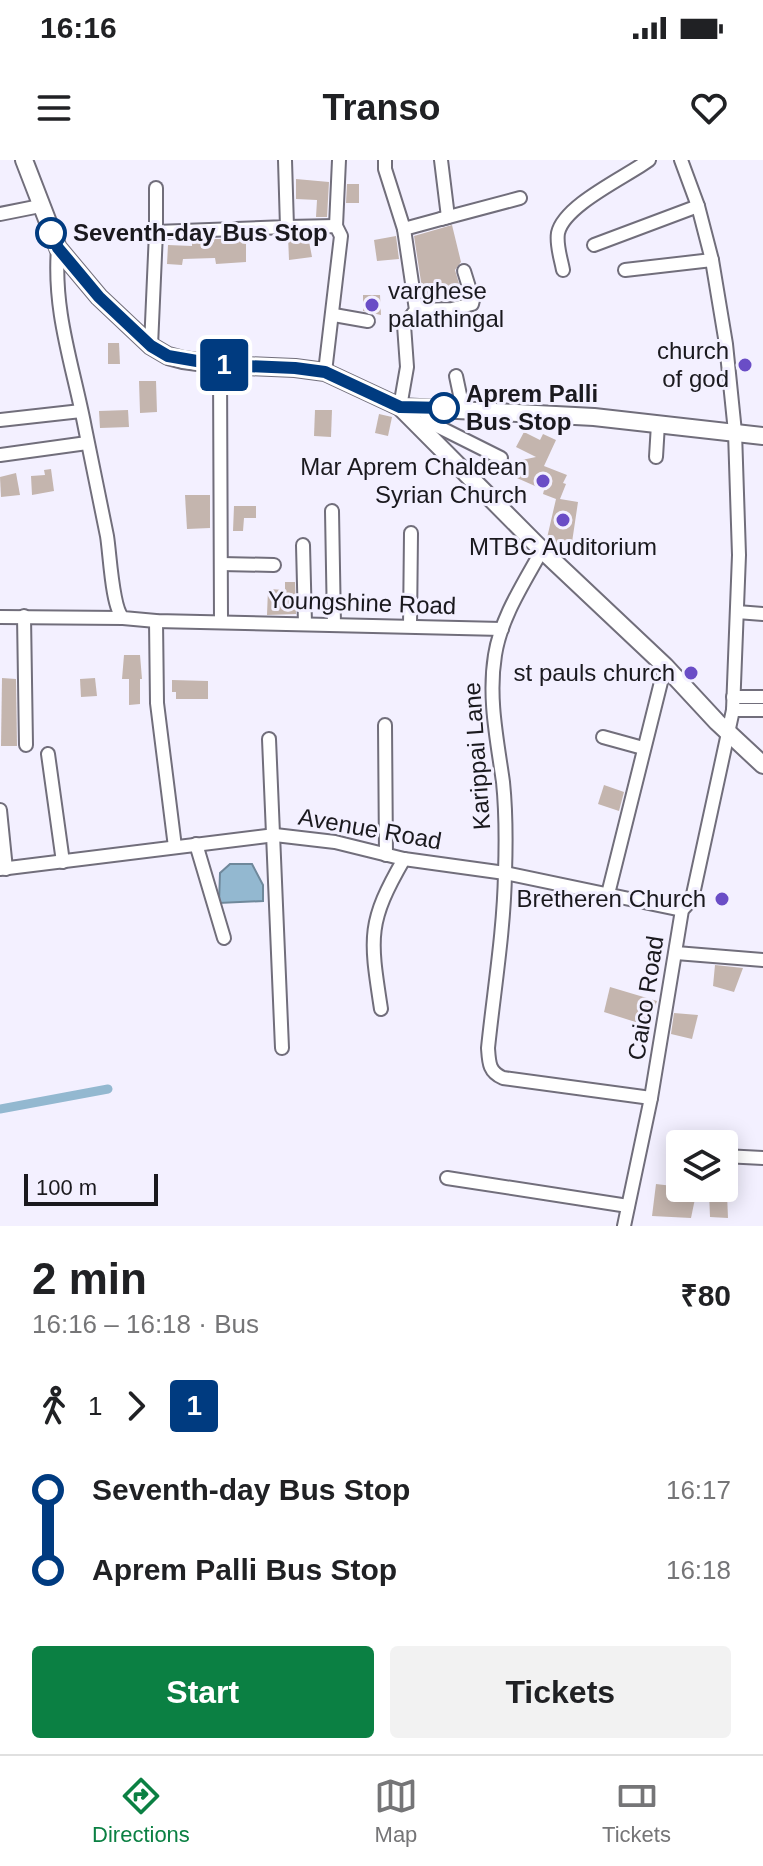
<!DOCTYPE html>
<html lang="en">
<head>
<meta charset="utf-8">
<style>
  :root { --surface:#fff; --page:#f2f2f2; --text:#202124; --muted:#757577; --line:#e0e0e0; --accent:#0b8043 }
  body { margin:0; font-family:Arial,sans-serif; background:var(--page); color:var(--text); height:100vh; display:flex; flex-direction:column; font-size:30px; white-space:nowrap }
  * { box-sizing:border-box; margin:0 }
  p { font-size:26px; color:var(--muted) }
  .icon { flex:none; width:44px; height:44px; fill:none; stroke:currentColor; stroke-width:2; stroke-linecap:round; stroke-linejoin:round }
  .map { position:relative; height:1066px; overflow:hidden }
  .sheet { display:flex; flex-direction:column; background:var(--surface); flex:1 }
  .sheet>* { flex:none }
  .badge { padding:0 16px; border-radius:6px; font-size:28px; line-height:52px }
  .controls { position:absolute; left:666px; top:970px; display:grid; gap:16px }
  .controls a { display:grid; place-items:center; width:72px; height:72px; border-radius:8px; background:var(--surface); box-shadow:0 4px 20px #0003; font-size:40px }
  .scale { position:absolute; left:24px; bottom:20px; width:134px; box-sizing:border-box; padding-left:8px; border:4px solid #1a191e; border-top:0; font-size:22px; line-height:28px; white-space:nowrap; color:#1a191e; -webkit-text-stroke:6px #f3f0ff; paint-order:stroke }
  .map>.badge { position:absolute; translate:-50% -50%; box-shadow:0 0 0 4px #fff }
  .legs { display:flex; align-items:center; gap:12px; height:88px; padding:0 32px; font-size:26px }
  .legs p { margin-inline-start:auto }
  .overview { display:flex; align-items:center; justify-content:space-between; height:136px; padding:0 32px }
  h1 { font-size:44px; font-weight:600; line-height:60px }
  .cta { display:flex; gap:16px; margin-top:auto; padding:16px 32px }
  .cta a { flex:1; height:92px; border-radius:8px; background:var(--accent); color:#fff; font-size:32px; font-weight:600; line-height:92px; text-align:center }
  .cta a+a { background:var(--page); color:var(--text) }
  ul { padding:0 32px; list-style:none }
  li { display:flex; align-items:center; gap:28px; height:80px; font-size:30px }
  li i { display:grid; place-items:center; width:12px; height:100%; margin:0 10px; background:currentColor }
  li i::after { content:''; width:20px; height:20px; margin:-10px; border:6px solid; border-radius:50%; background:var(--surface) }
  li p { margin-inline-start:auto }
  li:first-child i { background:linear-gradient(#0000 50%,currentColor 0) }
  li:last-child i { background:linear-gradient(currentColor 50%,#0000 0) }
  .status { display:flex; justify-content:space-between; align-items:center; height:56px; padding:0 40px; background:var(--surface); direction:ltr }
  .status svg { height:22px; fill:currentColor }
  header { display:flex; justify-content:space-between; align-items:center; height:104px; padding:0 32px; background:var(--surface); font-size:36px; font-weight:600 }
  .tab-bar { display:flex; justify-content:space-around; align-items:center; height:112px; border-top:2px solid var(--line); background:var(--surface); font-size:22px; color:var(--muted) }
  .tab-bar a { display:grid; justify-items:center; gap:4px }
  .tab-bar .active { color:var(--accent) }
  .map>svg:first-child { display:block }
</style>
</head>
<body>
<div class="status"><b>16:16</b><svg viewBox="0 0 49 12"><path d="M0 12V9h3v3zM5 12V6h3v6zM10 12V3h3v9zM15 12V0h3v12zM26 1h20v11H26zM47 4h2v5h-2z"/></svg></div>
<header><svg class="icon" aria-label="menu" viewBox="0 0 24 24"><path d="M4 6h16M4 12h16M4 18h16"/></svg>Transo<svg class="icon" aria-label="heart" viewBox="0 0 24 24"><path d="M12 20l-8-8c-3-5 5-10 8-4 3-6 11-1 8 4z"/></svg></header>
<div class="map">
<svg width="763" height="1066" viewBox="0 0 763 1066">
  <rect width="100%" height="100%" fill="#f3f0ff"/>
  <path fill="#93b8d0" stroke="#6f889b" stroke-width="2" d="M230,704H252L263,725V741L219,743L220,713Z"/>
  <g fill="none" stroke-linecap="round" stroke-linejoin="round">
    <path stroke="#93b8d0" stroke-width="9" d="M0,949L108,929"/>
  </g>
  <g fill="#c4b5ae">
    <path d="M296,19L329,22L327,57H316L317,40L296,39Z"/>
    <path d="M347,24H359V43H346Z"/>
    <path d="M452,65L461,102L455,110L463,137L424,141L414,76Z"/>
    <path d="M288,76H308L312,97L289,100Z"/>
    <path d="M396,76L399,99L377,101L374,80Z"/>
    <path d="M214,79H246V102L216,104L215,98L183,99L182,105L167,104L168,85L192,86V83L214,82Z"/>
    <path d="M363,135H380L381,155L363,151Z"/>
    <path d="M108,183H119L120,204H108Z"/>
    <path d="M139,221H156L157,252L140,253Z"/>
    <path d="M128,250L129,267L100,268L99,251Z"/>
    <path d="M315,250H332L331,277L314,276Z"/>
    <path d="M379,254L392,257L388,276L375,273Z"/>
    <path d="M524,272L540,280L543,274L556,280L544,306L567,315L563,323L566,324L560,339L578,342L571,389L551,383L547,378L556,339L543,334L544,330L517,318L511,310L517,301L536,297L516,287Z"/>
    <path d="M51,309L54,331L32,335L31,316L45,315L44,310Z"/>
    <path d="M16,313L20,335L1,337L0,317Z"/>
    <path d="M185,335H210V368L187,369Z"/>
    <path d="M234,346H256V358H244L243,371H233Z"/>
    <path d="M285,422H295L296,454L267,455L268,429L285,430Z"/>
    <path d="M124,495H140L142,519H140V544L129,545V519H122Z"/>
    <path d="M2,518L16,519L17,586H1Z"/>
    <path d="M95,518L97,536L81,537L80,519Z"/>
    <path d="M172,520L208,521V539H176V532H172Z"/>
    <path d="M604,625L624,632L619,651L598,644Z"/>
    <path d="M715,805L743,808L734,832L713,826Z"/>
    <path d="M610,827L657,841L648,866L604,852Z"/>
    <path d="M674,853L698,855L692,879L671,874Z"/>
    <path d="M656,1024L697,1029L691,1058L652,1056Z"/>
    <path d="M709,1032L727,1034L728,1058L710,1057Z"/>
  </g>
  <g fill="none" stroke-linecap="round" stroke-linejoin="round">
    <g stroke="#716e7b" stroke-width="16">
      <g id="minor">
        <path d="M385,0V9L404,69L416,150L404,165L407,207L400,247"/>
        <path d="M156,28V72"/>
        <path d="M0,54L40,46"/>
        <path d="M441,59L520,38"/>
        <path d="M336,66L339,0"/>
        <path d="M287,67L336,66L341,76L325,212"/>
        <path d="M404,69L448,57L441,0"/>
        <path d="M594,85L698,46"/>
        <path d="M58,88C53,153 73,205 85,268C92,304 100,340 107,376C110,394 112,448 123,458L156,461L502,469"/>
        <path d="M563,110C561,99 556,85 558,73C564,45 626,17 649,0"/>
        <path d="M625,110L712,100"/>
        <path d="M416,150L452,149L472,144L473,140L464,111"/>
        <path d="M334,155L368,161"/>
        <path d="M151,186L156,72L287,67L285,0"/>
        <path d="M220,205L221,461"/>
        <path d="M456,216L463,249"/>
        <path d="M424,247L429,262L501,298"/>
        <path d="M0,260L81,251"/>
        <path d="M0,295L87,283"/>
        <path d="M656,297L658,264"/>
        <path d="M332,351L334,465"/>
        <path d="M303,385L305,464"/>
        <path d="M542,390C524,423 501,457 495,495C488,538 497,579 503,622C506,651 506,683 505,713C504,771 494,830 488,888C489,903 489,912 503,918L651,938"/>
        <path d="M221,404L274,405"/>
        <path d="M737,452L763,454"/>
        <path d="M24,456L26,585"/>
        <path d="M0,457L123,458"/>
        <path d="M156,461L157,543L175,687"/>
        <path d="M410,466L411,373"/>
        <path d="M733,537H763"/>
        <path d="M733,550H763"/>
        <path d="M385,565L386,695"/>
        <path d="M603,577L643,588"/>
        <path d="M269,579L282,888"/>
        <path d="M48,594L63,702"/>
        <path d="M0,650L6,709"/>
        <path d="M196,684L224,778"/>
        <path d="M0,709L275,675L335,682L404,699L505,713L682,750"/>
        <path d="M608,734L665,506"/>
        <path d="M676,793L763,800"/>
        <path d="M381,849C370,777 367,763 404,699"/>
        <path d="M724,996L763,998"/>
        <path d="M447,1018L628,1046"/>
        <path d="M624,1066L651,938L682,750L692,739L733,550L739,395L735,272L726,184L712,100L698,46L681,0"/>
      </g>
    </g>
    <g stroke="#716e7b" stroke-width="20">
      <g id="major">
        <path d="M24,0L58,88L99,137L151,186L168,196L183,200L220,205L295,208L325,212L400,247L542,390L665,506L717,562L763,605"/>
        <path d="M400,247L594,257L763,276"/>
      </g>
    </g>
    <use href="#minor" stroke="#fff" stroke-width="12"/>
    <use href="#major" stroke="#fff" stroke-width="16"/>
  </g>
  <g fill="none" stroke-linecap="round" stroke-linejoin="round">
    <g stroke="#fff" stroke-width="18">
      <path id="line-1" d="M51,73L58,88L99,137L151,186L168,196L220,205L295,208L325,212L400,247L444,248"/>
    </g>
    <use href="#line-1" stroke="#003b80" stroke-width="12"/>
  </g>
  <g fill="#fff" stroke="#003b80" stroke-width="4">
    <circle cx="51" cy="73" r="14"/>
    <circle cx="444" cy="248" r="14"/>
  </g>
  <g fill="#6a4dc6" stroke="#f3f0ff" stroke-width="3">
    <circle cx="372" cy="145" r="8"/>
    <circle cx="745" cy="205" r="8"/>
    <circle cx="543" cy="321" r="8"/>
    <circle cx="563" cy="360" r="8"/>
    <circle cx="691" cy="513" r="8"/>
    <circle cx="722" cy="739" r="8"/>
  </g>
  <g text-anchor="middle" stroke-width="6" stroke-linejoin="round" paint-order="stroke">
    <g font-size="24" font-weight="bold" fill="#1a191e" stroke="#f3f0ff" text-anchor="start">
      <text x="73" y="81">Seventh-day Bus Stop</text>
      <text x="466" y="242">Aprem Palli<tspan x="466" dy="28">Bus Stop</tspan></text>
    </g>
    <g font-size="24" fill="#1a191e" stroke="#f3f0ff" text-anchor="end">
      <text x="388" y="139" text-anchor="start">varghese<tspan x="388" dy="28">palathingal</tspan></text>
      <text x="729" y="199">church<tspan x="729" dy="28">of god</tspan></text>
      <text x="527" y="315">Mar Aprem Chaldean<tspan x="527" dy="28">Syrian Church</tspan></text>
      <text x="563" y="395" text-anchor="middle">MTBC Auditorium</text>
      <text x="675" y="521">st pauls church</text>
      <text x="706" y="747">Bretheren Church</text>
    </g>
    <g font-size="24" fill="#1a191e" stroke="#f3f0ff">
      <text transform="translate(362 443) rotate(2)" y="8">Youngshine Road</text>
      <text transform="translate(477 596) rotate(-94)" y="8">Karippai Lane</text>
      <text transform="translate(370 669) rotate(10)" y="8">Avenue Road</text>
      <text transform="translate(646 838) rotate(-81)" y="8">Caico Road</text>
    </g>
  </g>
</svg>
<div class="controls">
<a><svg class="icon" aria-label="layers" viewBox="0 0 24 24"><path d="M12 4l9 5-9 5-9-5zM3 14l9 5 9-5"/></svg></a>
</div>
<div class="scale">100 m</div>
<b class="badge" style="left:224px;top:205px;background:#003b80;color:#fff">1</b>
</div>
<section class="sheet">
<div class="overview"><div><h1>2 min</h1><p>16:16 – 16:18 · Bus</p></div><b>₹80</b></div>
<div class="legs"><svg class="icon" aria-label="walk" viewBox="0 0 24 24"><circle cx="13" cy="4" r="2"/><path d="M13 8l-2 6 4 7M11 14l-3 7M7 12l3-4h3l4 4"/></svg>1<svg class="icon" aria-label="forward" viewBox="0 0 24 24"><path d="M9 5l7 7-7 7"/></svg><b class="badge" style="background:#003b80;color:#fff">1</b></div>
<ul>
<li><i style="color:#003b80"></i><b>Seventh-day Bus Stop</b><p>16:17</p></li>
<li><i style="color:#003b80"></i><b>Aprem Palli Bus Stop</b><p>16:18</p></li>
</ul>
<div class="cta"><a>Start</a><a>Tickets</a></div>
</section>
<nav class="tab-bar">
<a class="active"><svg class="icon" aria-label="directions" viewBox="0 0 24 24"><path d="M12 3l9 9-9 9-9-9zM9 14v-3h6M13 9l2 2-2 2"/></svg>Directions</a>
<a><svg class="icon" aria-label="map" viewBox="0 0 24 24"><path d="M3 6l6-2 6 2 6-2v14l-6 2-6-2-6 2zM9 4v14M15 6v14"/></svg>Map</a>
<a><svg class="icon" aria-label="tickets" viewBox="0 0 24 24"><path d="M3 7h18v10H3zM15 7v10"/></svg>Tickets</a>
</nav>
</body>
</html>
